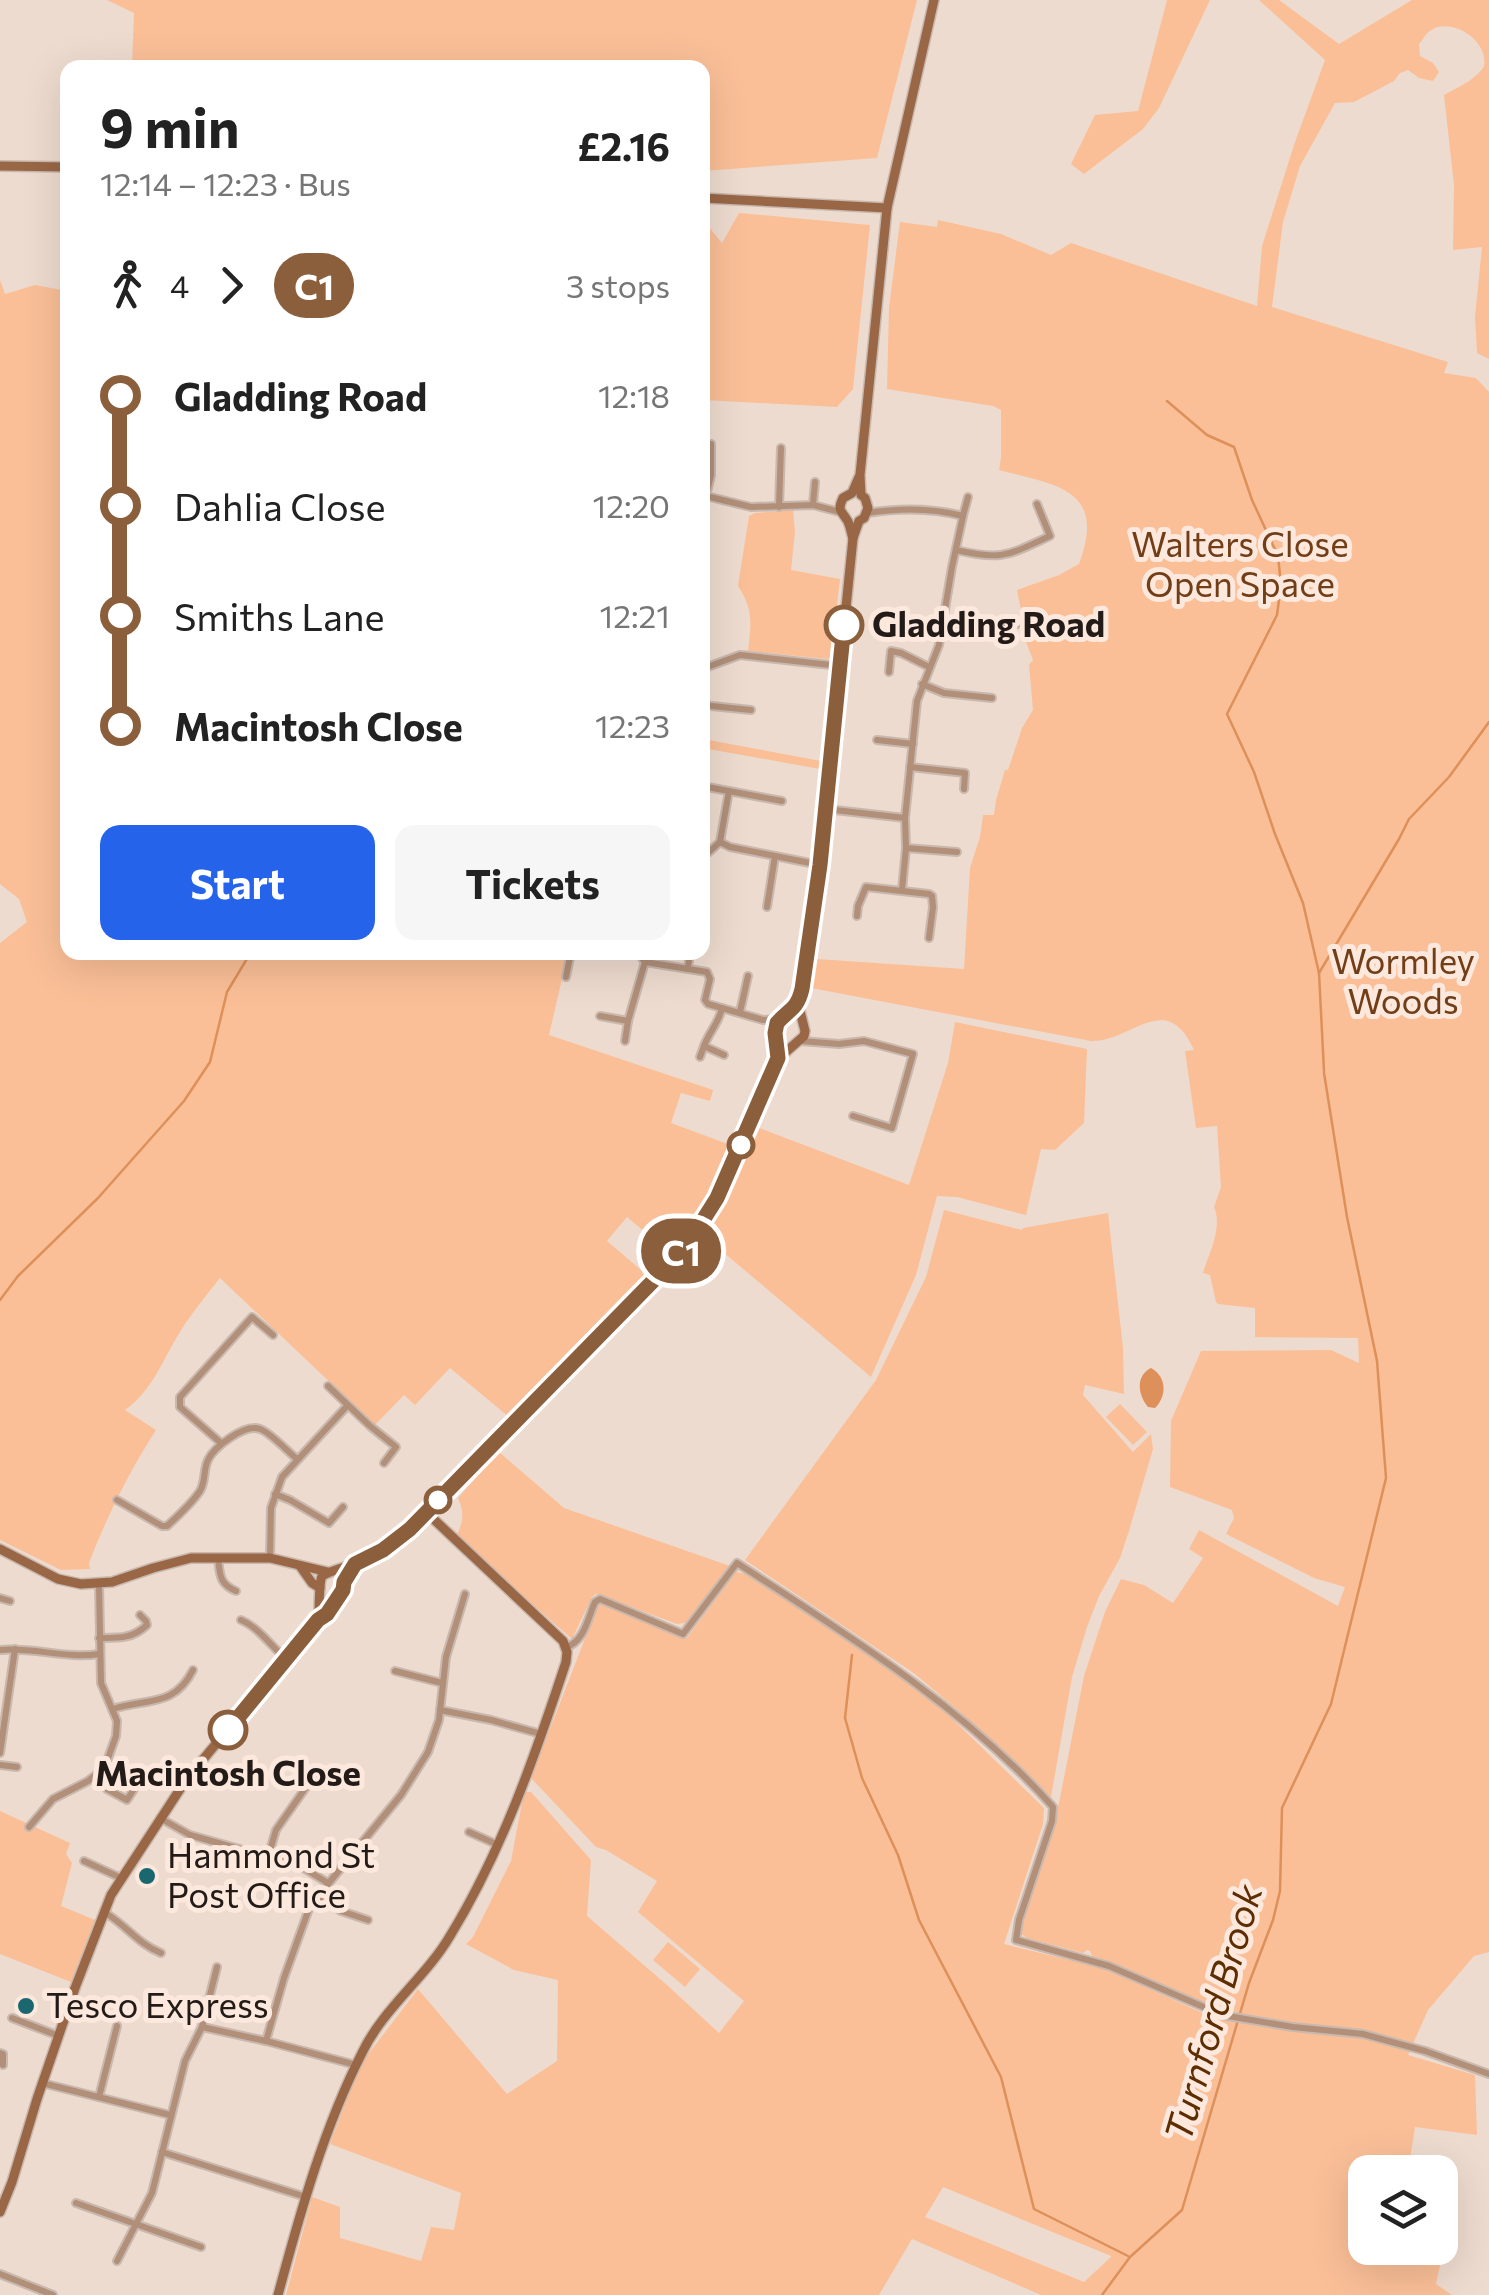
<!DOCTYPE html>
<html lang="en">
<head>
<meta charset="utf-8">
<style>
  :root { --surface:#fff; --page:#f6f6f6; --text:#222; --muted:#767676; --accent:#2563eb }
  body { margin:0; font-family:Commissioner,sans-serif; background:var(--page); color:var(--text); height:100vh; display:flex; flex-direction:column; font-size:38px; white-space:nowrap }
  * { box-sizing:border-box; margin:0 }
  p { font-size:32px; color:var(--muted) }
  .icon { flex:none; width:55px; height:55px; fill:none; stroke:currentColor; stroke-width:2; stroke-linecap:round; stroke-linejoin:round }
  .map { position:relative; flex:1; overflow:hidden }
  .details { position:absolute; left:60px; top:60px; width:650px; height:900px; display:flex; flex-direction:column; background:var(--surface); border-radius:20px; box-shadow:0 10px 40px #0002 }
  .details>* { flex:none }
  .badge { padding:0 20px; border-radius:32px; font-size:35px; line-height:65px }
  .fabs { position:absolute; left:1348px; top:2155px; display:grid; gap:20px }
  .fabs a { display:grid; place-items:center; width:110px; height:110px; border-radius:20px; background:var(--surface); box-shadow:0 10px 40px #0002; font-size:50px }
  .map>.badge { position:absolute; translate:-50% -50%; box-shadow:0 0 0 5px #fff }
  .legs { display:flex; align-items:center; gap:15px; height:110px; padding:0 40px; font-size:32px }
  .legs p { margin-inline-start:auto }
  .overview { display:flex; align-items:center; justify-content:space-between; height:170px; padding:0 40px }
  h1 { font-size:55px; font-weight:700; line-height:75px }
  .action { display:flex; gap:20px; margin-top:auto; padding:20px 40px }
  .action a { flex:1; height:115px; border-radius:20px; background:var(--accent); color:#fff; font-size:40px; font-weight:700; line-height:115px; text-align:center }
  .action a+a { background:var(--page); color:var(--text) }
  ul { padding:0 40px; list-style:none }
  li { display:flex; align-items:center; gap:35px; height:110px; font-size:38px }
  li i { display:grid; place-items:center; width:15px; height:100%; margin:0 12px; background:currentColor }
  li i::after { content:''; width:25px; height:25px; margin:-12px; border:8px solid; border-radius:50%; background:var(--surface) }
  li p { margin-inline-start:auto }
  li:first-child i { background:linear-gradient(#0000 50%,currentColor 0) }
  li:last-child i { background:linear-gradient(currentColor 50%,#0000 0) }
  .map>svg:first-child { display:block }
</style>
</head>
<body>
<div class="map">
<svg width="1489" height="2295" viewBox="0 0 1489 2295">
  <rect width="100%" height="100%" fill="#eedbcf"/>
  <g fill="#fabf97" fill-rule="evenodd">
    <path d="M107,0H917L877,158L703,171L702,68L132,67L134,13Z"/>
    <path d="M1167,0H1210L1159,108L1143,129L1084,174L1071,164L1095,115L1138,111Z"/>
    <path d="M1259,0H1279L1339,44L1412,0H1489V359L1477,353L1475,317L1482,247L1453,250L1454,185L1444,95C1457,88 1477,79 1484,66C1489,40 1450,16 1430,31C1425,34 1423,40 1419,44L1420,56L1433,63L1439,72L1433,81L1419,78L1408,70L1400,73L1394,81L1354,102L1335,103L1300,166L1283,222L1272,307L1448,362L1444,373L1476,378L1489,392V1952L1474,1956L1428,2010L1408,2055L1475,2075L1477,2135L1415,2127L1408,2172H1365V2248H1440V2212L1451,2215L1436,2284L1452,2295H1041L912,2239L879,2295H286L312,2197L340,2207V2238L421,2261L431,2227L454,2230L461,2193L330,2144L360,2065L418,1989L507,2094L557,2061L558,1980L514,1970L466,1944L473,1937L511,1861L524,1792H531L591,1860L587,1916L667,1985L719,2033L744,2001L638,1912L657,1881L606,1850L596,1847L531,1778L598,1605L602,1603L687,1638L736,1572L751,1575L930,1697L1044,1808L1043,1824L1004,1944L1106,1969L1218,2020L1220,2011L1092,1956L1090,1951L1087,1950L1083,1953L1027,1938L1020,1933L1021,1923L1059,1803L1084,1676L1105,1612L1121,1579L1144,1585L1173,1603L1203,1558L1189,1549L1199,1530L1338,1606L1345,1587L1314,1578L1226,1534L1234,1518L1232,1510L1170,1487L1171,1421L1201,1351L1331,1350L1359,1363L1358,1338L1255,1337V1308L1218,1304L1216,1302L1210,1275L1203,1273C1209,1253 1223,1227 1214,1207L1221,1187L1217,1126L1196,1128L1185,1051L1194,1050C1166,988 1132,1042 1091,1041L811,988L817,959L964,969L970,868L980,837L983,815H994L996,800L1005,770H1008L1022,728L1033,710L1029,665L1033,660L1021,629V610L1017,590L1059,575L1079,564C1107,489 1057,485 999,470L1001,458V410L993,406L887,389L889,308L900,222L937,227L938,220L1001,234L1051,255L1071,243L1257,306L1262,246L1295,142L1325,60ZM943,2187L1111,2256V2257L1084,2282L925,2217Z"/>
    <path d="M739,213L870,225L853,389L837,407L703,400V220L722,243Z"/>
    <path d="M0,280L5,294L35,285L67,291L68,952L568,953L549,1035L713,1090L710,1101L681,1093L671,1123L733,1146L696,1220L670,1253L627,1217L607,1241L647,1275L509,1417L450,1368L415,1405L404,1395L375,1425L220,1278C208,1293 196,1308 185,1324C165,1353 155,1389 125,1410L156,1430C128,1474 108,1514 89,1563L90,1569L61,1570L0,1540V943L27,922L19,899L0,884Z"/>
    <path d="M793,510L795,532L791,570L840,579L831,657L828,659L748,651C751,625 754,610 738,586L749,516L755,513Z"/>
    <path d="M703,739L821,761L820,769L703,748Z"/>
    <path d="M955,1022L1087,1049L1084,1123L1055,1150L1041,1149L1026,1215L957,1197L937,1196L916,1275L871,1377L703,1235L728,1192L757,1127L909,1185L948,1063Z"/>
    <path d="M944,1210L1022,1230L1023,1228L1108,1213L1123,1348L1124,1394L1085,1385L1083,1395L1133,1452L1151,1434L1153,1449L1129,1531L1120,1558L1099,1596L1087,1627L1072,1677L1051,1797L960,1712L915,1674L745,1560L876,1380L926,1277Z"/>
    <path d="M1120,1404L1147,1432L1133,1445L1106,1417Z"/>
    <path d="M499,1452L564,1508L730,1566L685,1623L677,1624L596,1594L592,1597L572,1639L456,1537C463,1522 465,1514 458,1498Z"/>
    <path d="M0,1811L70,1843L66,1854L72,1863L61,1906L95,1920L71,1982L0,1954Z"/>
    <path d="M668,1942L700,1969L685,1987L653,1960Z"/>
  </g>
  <path fill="#dd905a" d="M1151,1368C1167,1377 1167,1396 1155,1408L1148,1407C1138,1395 1135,1376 1151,1368Z"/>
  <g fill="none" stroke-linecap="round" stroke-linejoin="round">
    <g stroke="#dd905a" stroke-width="2.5">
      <path d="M1167,401L1207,435L1234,447L1252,500L1278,556L1281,585L1277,615L1227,714L1254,772L1275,834L1303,903L1319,973"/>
      <path d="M1324,1071L1319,973L1399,839L1409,819L1449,777L1489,722"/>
      <path d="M0,1300L18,1276L98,1198L184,1101L210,1062L227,992L251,952"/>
      <path d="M852,1655L845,1718L862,1778L898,1855L919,1920L1001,2077L1034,2209L1128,2256"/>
      <path d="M1102,2295L1130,2257L1182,2210L1249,1983L1273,1920L1280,1891L1282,1808L1331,1704L1386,1478L1377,1361L1347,1217L1324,1073"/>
    </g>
    <g stroke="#c9b8ae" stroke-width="10">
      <g id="street">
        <path d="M702,495L751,507L813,505L840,512"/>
        <path d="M706,496L711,475V444"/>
        <path d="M813,505L815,482"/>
        <path d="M779,507L781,448"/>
        <path d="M867,513C898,508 932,508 963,516L968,497"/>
        <path d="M956,550C1003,561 1008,555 1050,536L1037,504"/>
        <path d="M943,621L958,623L1019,624"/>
        <path d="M702,669L740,655L840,666"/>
        <path d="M889,672L891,651L901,653L929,667"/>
        <path d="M922,684L944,693L992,698"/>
        <path d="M702,705L751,710"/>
        <path d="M877,740L913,744"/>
        <path d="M910,767L965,773L964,789"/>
        <path d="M702,786L782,801"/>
        <path d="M826,809L905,818"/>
        <path d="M720,842L729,791"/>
        <path d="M906,848L957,852"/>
        <path d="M702,858L720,842L730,847L820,865"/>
        <path d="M902,890L906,848L905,818L917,701L939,645L952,567L963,516"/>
        <path d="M767,907L775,856"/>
        <path d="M857,916L858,906L866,887L929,894L932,896L933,907L929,938"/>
        <path d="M637,952L645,962L707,972L710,979L705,1000L708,1004L763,1020L779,1019"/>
        <path d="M688,968L690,952"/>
        <path d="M566,977L571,952"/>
        <path d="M722,1008C719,1023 709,1032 704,1046L724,1055"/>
        <path d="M740,1012L748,976"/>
        <path d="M600,1016L628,1021L645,962"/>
        <path d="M625,1041L628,1021"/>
        <path d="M801,1041L839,1044L864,1041L913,1054L892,1128L853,1116"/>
        <path d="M700,1057L704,1046"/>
        <path d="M328,1386L370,1426L396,1447L384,1463"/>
        <path d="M221,1443L180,1407V1397L252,1317L273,1335"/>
        <path d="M275,1494L290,1500L329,1523L343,1507"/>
        <path d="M117,1500L162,1526H167C178,1516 192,1503 200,1491C206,1481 203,1470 208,1460C214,1447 245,1423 260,1429C270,1432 288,1452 297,1459"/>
        <path d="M218,1558C220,1574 219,1584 236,1591"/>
        <path d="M270,1558L271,1508L282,1477L347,1406"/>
        <path d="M0,1598L10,1601"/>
        <path d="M241,1620C258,1627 271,1646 286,1659"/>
        <path d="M99,1638C119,1638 132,1639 147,1625L146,1621L140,1615"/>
        <path d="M566,1647C584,1642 588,1618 595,1602L600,1599L683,1634L737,1563C849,1636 964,1707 1053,1807L1052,1821L1019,1920L1016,1940L1109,1966L1222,2015L1293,2027L1363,2034L1425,2051L1489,2074"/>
        <path d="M0,1650C33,1647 67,1659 99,1654"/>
        <path d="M395,1671L442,1683"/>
        <path d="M113,1709C146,1698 174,1708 193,1670"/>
        <path d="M440,1710L491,1720L541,1734"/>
        <path d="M0,1753L15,1649"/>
        <path d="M0,1765L17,1767"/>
        <path d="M96,1776L107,1789L127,1800L136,1786"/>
        <path d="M160,1818L190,1835L300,1866L328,1883"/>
        <path d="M29,1827L53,1799L88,1781L101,1771L107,1761L116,1736L117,1721L101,1683L99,1585"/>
        <path d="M469,1832L496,1844"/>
        <path d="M268,1857L276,1830L316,1773"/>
        <path d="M84,1861L121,1878"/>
        <path d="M317,1896L341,1911L368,1920"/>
        <path d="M104,1912C125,1924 138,1944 161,1953"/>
        <path d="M12,2018L59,2036"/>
        <path d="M202,2027L266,2041L356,2065"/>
        <path d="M266,2041L284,1978L310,1906L401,1795L428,1752L439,1720L446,1657L465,1594"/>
        <path d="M0,2053L3,2054V2065"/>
        <path d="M42,2083L170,2115"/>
        <path d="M99,2097L117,2026"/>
        <path d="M162,2152L306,2197"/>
        <path d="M76,2203L201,2247"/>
        <path d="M117,2261L152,2193L185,2061L202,2027L217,1967"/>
        <path d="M0,2274L53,2295"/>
      </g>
    </g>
    <g stroke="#c9b8ae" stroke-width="12">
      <g id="secondary">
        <path d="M0,166L68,167"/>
        <path d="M702,198L887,208"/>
        <path d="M853,538C851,533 850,524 847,520C841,510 837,511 843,498L852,493L859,477"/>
        <path d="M779,1058C778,1048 772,1029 778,1021C783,1015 791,1012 798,1002"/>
        <path d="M0,1549L58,1579L81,1584L112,1582L153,1568L191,1558H270L328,1572"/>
        <path d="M300,1566L312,1583L320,1588"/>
        <path d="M319,1620C319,1609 319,1583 322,1576C334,1569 348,1567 361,1561C379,1553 394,1541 410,1529L688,1244L717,1199L779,1058L804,1036L805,1031L800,1011V999L811,936L820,865L853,538L859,521L864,518L868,508L865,498L861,495L860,475L887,208L934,0"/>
        <path d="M0,2212L12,2182L37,2099L75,1988L111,1895L186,1780L319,1620C338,1608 345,1583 355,1564"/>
        <path d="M278,2295C300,2213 324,2127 363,2051C384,2008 426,1977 450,1936C502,1851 535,1756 566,1662L567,1652L563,1641L426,1512"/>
      </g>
    </g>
    <use href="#street" stroke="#b18f79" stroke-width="6"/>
    <use href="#secondary" stroke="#996746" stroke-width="9"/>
  </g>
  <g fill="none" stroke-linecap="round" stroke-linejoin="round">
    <g stroke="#fff" stroke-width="22">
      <path id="line-1" d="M228,1730L318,1620L327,1614L343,1590L344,1582L355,1564L383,1550L410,1529L655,1279L688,1244L717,1198L778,1058L775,1033L777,1023C789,1009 797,1010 802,989L820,865L844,625"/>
    </g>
    <use href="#line-1" stroke="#8b5e3c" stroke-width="15"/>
  </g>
  <g fill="#fff" stroke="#8b5e3c" stroke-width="5">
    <circle cx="844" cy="625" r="18"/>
    <circle cx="741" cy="1145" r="12"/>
    <circle cx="438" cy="1500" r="12"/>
    <circle cx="228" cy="1730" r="18"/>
  </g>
  <g fill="#1b676f" stroke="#fce8dc" stroke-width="4">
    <circle cx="147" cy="1876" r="10"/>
    <circle cx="26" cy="2006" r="10"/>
  </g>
  <g text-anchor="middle" stroke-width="10" stroke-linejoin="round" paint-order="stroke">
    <g font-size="35" fill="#713e17" stroke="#fce8dc">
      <text x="1240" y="557">Walters Close<tspan x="1240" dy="40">Open Space</tspan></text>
      <text x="1403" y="974">Wormley<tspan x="1403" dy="40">Woods</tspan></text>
    </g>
    <g font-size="35" font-weight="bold" fill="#221b17" stroke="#fce8dc" text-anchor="start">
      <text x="872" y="637">Gladding Road</text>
      <text x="228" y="1786" text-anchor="middle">Macintosh Close</text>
    </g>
    <g font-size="35" fill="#221b17" stroke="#fce8dc" text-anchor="start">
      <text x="167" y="1868">Hammond St<tspan x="167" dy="40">Post Office</tspan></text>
      <text x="46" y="2018">Tesco Express</text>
    </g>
    <g font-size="38" font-style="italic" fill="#5e2d01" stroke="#fce8dc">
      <text transform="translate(1214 2013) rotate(-74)" y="13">Turnford Brook</text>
    </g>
  </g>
</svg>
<div class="fabs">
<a><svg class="icon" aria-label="layers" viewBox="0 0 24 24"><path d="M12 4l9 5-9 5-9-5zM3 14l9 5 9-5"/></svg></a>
</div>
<b class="badge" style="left:681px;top:1251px;background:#8b5e3c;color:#fff">C1</b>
<section class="details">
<div class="overview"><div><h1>9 min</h1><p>12:14 – 12:23 · Bus</p></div><b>£2.16</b></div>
<div class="legs"><svg class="icon" aria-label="walk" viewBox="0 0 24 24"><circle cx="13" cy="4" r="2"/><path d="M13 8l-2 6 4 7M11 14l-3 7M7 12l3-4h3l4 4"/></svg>4<svg class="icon" aria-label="forward" viewBox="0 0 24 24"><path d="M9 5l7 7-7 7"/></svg><b class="badge" style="background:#8b5e3c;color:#fff">C1</b><p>3 stops</p></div>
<ul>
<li><i style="color:#8b5e3c"></i><b>Gladding Road</b><p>12:18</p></li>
<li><i style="color:#8b5e3c"></i><span>Dahlia Close</span><p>12:20</p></li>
<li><i style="color:#8b5e3c"></i><span>Smiths Lane</span><p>12:21</p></li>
<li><i style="color:#8b5e3c"></i><b>Macintosh Close</b><p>12:23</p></li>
</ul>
<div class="action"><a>Start</a><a>Tickets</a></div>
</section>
</div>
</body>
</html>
